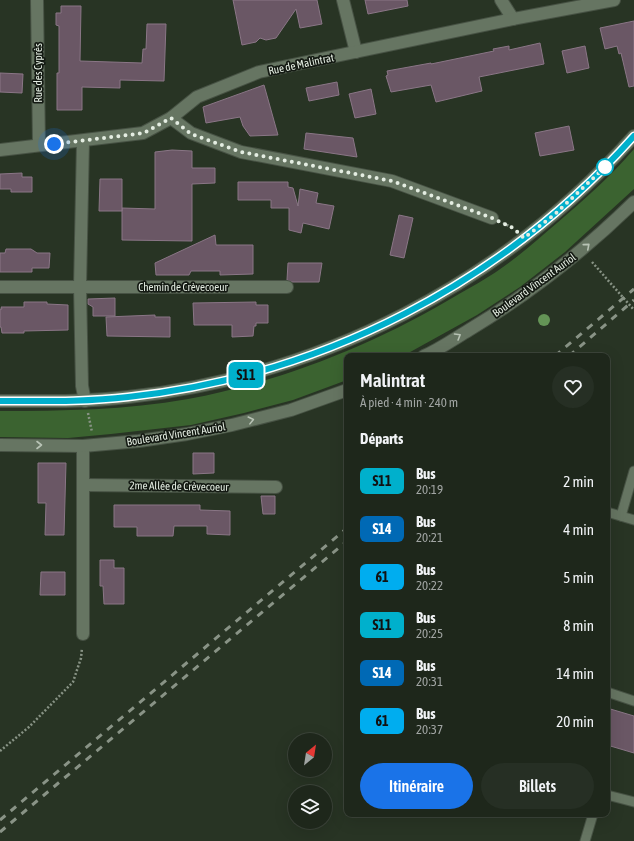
<!DOCTYPE html>
<html lang="fr">
<head>
<meta charset="utf-8">
<style>
  :root { --surface:#1e271b; --page:#262f24; --text:#f1f3f6; --muted:#a1a5a3; --line:#3c443a; --accent:#1a73e8 }
  body { margin:0; font-family:"Asap Condensed",sans-serif; background:var(--page); color:var(--text); height:100vh; display:flex; flex-direction:column; font-size:15px; white-space:nowrap }
  * { box-sizing:border-box; margin:0 }
  p { font-size:13px; color:var(--muted) }
  .icon { flex:none; width:22px; height:22px; fill:none; stroke:currentColor; stroke-width:2; stroke-linecap:round; stroke-linejoin:round }
  .map { position:relative; flex:1; overflow:hidden }
  .details { position:absolute; left:344px; top:353px; width:266px; height:464px; display:flex; flex-direction:column; background:var(--surface); border-radius:8px; box-shadow:0 4px 16px #0002,0 0 0 1px var(--line) }
  .details>* { flex:none }
  .badge { padding:0 8px; border-radius:6px; font-size:14px; line-height:26px }
  .needle { width:26px; rotate:30deg }
  .fabs { position:absolute; left:288px; top:733px; display:grid; gap:8px }
  .fabs a { display:grid; place-items:center; width:44px; height:44px; border-radius:50%; background:var(--surface); box-shadow:0 4px 16px #0002,0 0 0 1px var(--line); font-size:20px }
  .you { position:absolute; width:20px; height:20px; margin:-10px; border:3px solid #fff; border-radius:50%; background:#1a73e8; box-shadow:0 0 0 6px #1a73e833 }
  .map>.badge { position:absolute; translate:-50% -50%; box-shadow:0 0 0 2px #fff }
  h2 { padding:0 16px; font-size:15px; line-height:36px }
  .round { display:grid; place-items:center; flex:none; width:42px; height:42px; border-radius:21px; background:var(--page) }
  .headline { display:flex; align-items:center; justify-content:space-between; height:68px; padding:0 16px }
  h1 { font-size:19px; font-weight:600; line-height:30px }
  .action { display:flex; gap:8px; margin-top:auto; padding:8px 16px }
  .action a { flex:1; height:46px; border-radius:24px; background:var(--accent); color:#fff; font-size:16px; font-weight:600; line-height:46px; text-align:center }
  .action a+a { background:var(--page); color:var(--text) }
  ul { padding:0; list-style:none }
  li { display:flex; align-items:center; gap:12px; height:48px; padding:0 16px }
  li div { flex:1 }
  li b { display:block; font-size:15px }
  li em { font-style:normal }
  li .badge { min-width:44px; font-weight:700; text-align:center }
  .map>svg:first-child { display:block }
</style>
</head>
<body>
<div class="map">
<svg width="634" height="841" viewBox="0 0 634 841">
  <rect width="100%" height="100%" fill="#283424"/>
  <path fill="#3b6330" d="M634,149V189L565,252L520,287L477,315L403,356H347V380L293,400L244,413L191,425L111,434L68,438L0,437V411C63,411 126,410 188,399C284,381 376,344 459,294C471,287 484,280 496,272C517,258 537,240 557,223C584,200 611,176 634,149Z"/>
  <g fill="#6a5765" stroke="#8a7686">
    <path d="M233,0H317L322,24L300,28L296,9L276,38L266,40L260,38L256,42L242,45Z"/>
    <path d="M365,0H407L408,6L368,14Z"/>
    <path d="M61,6H81L80,61L142,63L143,49H146L147,24H166L164,81L120,80V88L82,87V110H57V73H59V26L56,25V13H61Z"/>
    <path d="M634,21V86L629,87L621,53L619,54L617,46L605,49L600,28Z"/>
    <path d="M540,43L544,64L479,77L482,91L436,102L431,85L391,92L386,76L388,75L387,71L431,63V64L494,51L493,49L509,46V50Z"/>
    <path d="M585,46L589,68L567,73L562,51Z"/>
    <path d="M0,73L23,74L22,93L0,92Z"/>
    <path d="M337,82L339,95L309,101L306,88Z"/>
    <path d="M264,85L278,135L250,136L243,126L240,117L206,123L203,107Z"/>
    <path d="M371,89L376,114L355,118L349,94Z"/>
    <path d="M569,126L574,150L540,156L535,133Z"/>
    <path d="M306,133L353,138L357,157L304,149Z"/>
    <path d="M172,150L192,151V168H215V183L192,184V241L122,240V208L155,209V152Z"/>
    <path d="M22,173V177H32V192H11V189H0V174Z"/>
    <path d="M100,179H122V211H99Z"/>
    <path d="M238,182H288V187L293,188L298,206L300,189L318,193L316,203L334,206L329,229L303,223L301,233L289,230V208H271V200H238Z"/>
    <path d="M399,215L413,218L404,258L390,255Z"/>
    <path d="M215,235L216,245H253V274L220,275V271H191L189,275H156L155,263Z"/>
    <path d="M6,249H31L37,253H50L49,268H32V272H0V253H5Z"/>
    <path d="M288,263H322L319,282H292L287,280Z"/>
    <path d="M115,298V316H93V307L88,304V299Z"/>
    <path d="M24,302H47V304L68,305V330L24,331V333H2L1,327H0V309H2L1,307H24Z"/>
    <path d="M256,302V305H268V323H256V326H254L253,336L232,337V325H194L193,303Z"/>
    <path d="M155,315V317H170V337L107,336L106,317Z"/>
    <path d="M193,453H214V473L193,474Z"/>
    <path d="M38,463H66L64,535H45L46,503H38Z"/>
    <path d="M261,496H275V514H263Z"/>
    <path d="M114,505H200V510L230,511V535L207,534V526H174L173,536H137V527H114Z"/>
    <path d="M100,560H114V568H124V604H104L103,586H100Z"/>
    <path d="M41,572H65V595H40Z"/>
    <path d="M607,708L634,716V753L607,745Z"/>
  </g>
  <g fill="none" stroke-linecap="round" stroke-linejoin="round">
    <g stroke="#475244" stroke-width="11">
      <g id="lane">
        <path d="M607,512L634,520"/>
        <path d="M621,516L634,471"/>
        <path d="M607,692L634,701"/>
        <path d="M607,795L634,802"/>
        <path d="M585,841L593,814"/>
      </g>
    </g>
    <g stroke="#475244" stroke-width="14">
      <g id="street">
        <path d="M37,0L39,145"/>
        <path d="M343,0L356,52"/>
        <path d="M501,0L513,19"/>
        <path d="M171,118L191,133L241,152L392,181L492,218"/>
        <path d="M83,141L80,287L82,386L85,401"/>
        <path d="M0,150L143,133L171,118L197,97L259,72L513,19L614,0"/>
        <path d="M0,287H287"/>
        <path d="M83,485L276,487"/>
        <path d="M83,634V446"/>
      </g>
    </g>
    <g stroke="#475244" stroke-width="14">
      <g id="secondary">
        <path d="M424,356C440,349 454,339 469,330C529,294 584,251 634,202"/>
        <path d="M0,401C43,401 86,402 128,397C323,376 504,282 634,136"/>
        <path d="M0,445L83,446L139,441L187,434L232,425L291,410L347,390"/>
      </g>
    </g>
    <g stroke="#889385" stroke-width="2.5" stroke-dasharray="2 2" stroke-linecap="butt">
      <path d="M503,223L513,228"/>
      <path d="M592,262L634,310"/>
      <path d="M88,413L92,432"/>
      <path d="M0,751L29,727L73,682L81,658L82,648"/>
    </g>
    <use href="#lane" stroke="#667562" stroke-width="9"/>
    <use href="#street" stroke="#667562" stroke-width="12"/>
    <use href="#secondary" stroke="#667562" stroke-width="12"/>
    <g stroke="#899386" stroke-width="3" stroke-dasharray="7 7" stroke-linecap="butt">
      <path d="M555,356L634,289"/>
      <path d="M569,356L634,300"/>
      <path d="M0,820L347,528"/>
      <path d="M0,832L347,541"/>
    </g>
  </g>
  <circle fill="#649456" cx="544" cy="320" r="6"/>
  <defs><path id="oneway-chevron" d="M-2-3.5L2.5 0L-2 3.5" fill="none" stroke-width="1.6" stroke-linecap="round" stroke-linejoin="round"/></defs>
  <g stroke="#b8c3b5">
    <use href="#oneway-chevron" transform="translate(587 246) rotate(-41)"/>
    <use href="#oneway-chevron" transform="translate(458 336) rotate(-31)"/>
    <use href="#oneway-chevron" transform="translate(251 420) rotate(-14)"/>
    <use href="#oneway-chevron" transform="translate(39 445)"/>
  </g>
  <g fill="none" stroke-linecap="round" stroke-linejoin="round">
    <g stroke="#fff" stroke-width="9">
      <path id="line" d="M0,401C43,401 86,402 128,397C323,376 504,282 634,136"/>
    </g>
    <use href="#line" stroke="#00b0cc" stroke-width="6"/>
    <path stroke="#e4ede2" stroke-width="4" stroke-dasharray="0 7.2" d="M54,144L144,133L171,118L191,134L241,152L392,181L492,218L513,228L524,238L554,215L605,167"/>
  </g>
  <circle fill="#fff" stroke="#00b0cc" stroke-width="2" cx="605" cy="167" r="8"/>
  <g text-anchor="middle" stroke-width="3.5" stroke-linejoin="round" paint-order="stroke">
    <g font-size="11" fill="#e4ede2" stroke="#141a13">
      <text transform="translate(301 64) rotate(-12)" y="4">Rue de Malintrat</text>
      <text transform="translate(38 73) rotate(-90)" y="4">Rue des Cyprès</text>
      <text transform="translate(534 285) rotate(-36)" y="4">Boulevard Vincent Auriol</text>
      <text x="183" y="291">Chemin de Crèvecoeur</text>
      <text transform="translate(176 434) rotate(-9)" y="4">Boulevard Vincent Auriol</text>
      <text transform="translate(179 486) rotate(1)" y="4">2me Allée de Crèvecoeur</text>
    </g>
  </g>
</svg>
<div class="fabs">
<a><svg class="needle" viewBox="-14 -14 28 28"><path d="M0-13l5 13h-10z" fill="#e53935"/><path d="M0 13l5-13h-10z" fill="#a1a5a3"/></svg></a>
<a><svg class="icon" aria-label="layers" viewBox="0 0 24 24"><path d="M12 4l9 5-9 5-9-5zM3 14l9 5 9-5"/></svg></a>
</div>
<div class="you" style="left:54px;top:144px"></div>
<b class="badge" style="left:246px;top:375px;background:#00b0cc;color:#111">S11</b>
<section class="details">
<div class="headline"><div><h1>Malintrat</h1><p>À pied · 4 min · 240 m</p></div><a class="round"><svg class="icon" aria-label="heart" viewBox="0 0 24 24"><path d="M12 20l-8-8c-3-5 5-10 8-4 3-6 11-1 8 4z"/></svg></a></div>
<h2>Départs</h2>
<ul>
<li><span class="badge" style="background:#00b0cc;color:#111">S11</span><div><b>Bus</b><p>20:19</p></div><em>2 min</em></li>
<li><span class="badge" style="background:#0069b5;color:#fff">S14</span><div><b>Bus</b><p>20:21</p></div><em>4 min</em></li>
<li><span class="badge" style="background:#00adef;color:#111">61</span><div><b>Bus</b><p>20:22</p></div><em>5 min</em></li>
<li><span class="badge" style="background:#00b0cc;color:#111">S11</span><div><b>Bus</b><p>20:25</p></div><em>8 min</em></li>
<li><span class="badge" style="background:#0069b5;color:#fff">S14</span><div><b>Bus</b><p>20:31</p></div><em>14 min</em></li>
<li><span class="badge" style="background:#00adef;color:#111">61</span><div><b>Bus</b><p>20:37</p></div><em>20 min</em></li>
</ul>
<div class="action"><a>Itinéraire</a><a>Billets</a></div>
</section>
</div>
</body>
</html>
